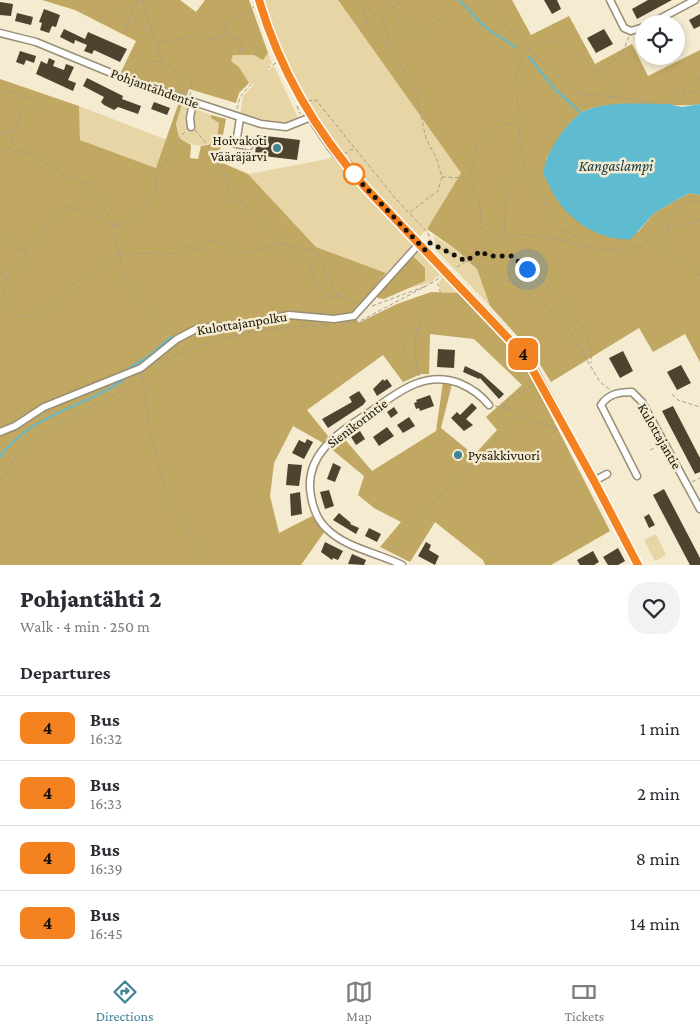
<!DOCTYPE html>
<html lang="en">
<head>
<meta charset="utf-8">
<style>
  :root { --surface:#fff; --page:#f2f2f3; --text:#2b2b33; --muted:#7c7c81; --line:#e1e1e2; --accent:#418494 }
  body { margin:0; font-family:"Crimson Pro",serif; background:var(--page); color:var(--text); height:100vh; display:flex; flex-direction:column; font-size:19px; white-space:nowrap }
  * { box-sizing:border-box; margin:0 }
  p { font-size:16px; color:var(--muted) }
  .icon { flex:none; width:28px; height:28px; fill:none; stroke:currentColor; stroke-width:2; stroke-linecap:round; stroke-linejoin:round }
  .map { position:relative; height:565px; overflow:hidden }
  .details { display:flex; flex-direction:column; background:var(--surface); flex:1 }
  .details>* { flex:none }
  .badge { padding:0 10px; border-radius:8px; font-size:18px; line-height:32px }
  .tools { position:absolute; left:635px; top:15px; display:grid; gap:10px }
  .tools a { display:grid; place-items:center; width:50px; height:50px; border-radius:50%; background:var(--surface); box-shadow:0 2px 8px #0003; font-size:25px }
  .you { position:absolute; width:25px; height:25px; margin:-12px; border:4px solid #fff; border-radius:50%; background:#1a73e8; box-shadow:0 0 0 8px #1a73e833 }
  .map>.badge { position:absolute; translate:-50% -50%; box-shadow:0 0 0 2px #fff }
  h2 { padding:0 20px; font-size:19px; line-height:45px }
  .round { display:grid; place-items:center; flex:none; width:52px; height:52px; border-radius:20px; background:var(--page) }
  .headline { display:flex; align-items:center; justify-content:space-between; height:85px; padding:0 20px }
  h1 { font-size:24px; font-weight:800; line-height:38px }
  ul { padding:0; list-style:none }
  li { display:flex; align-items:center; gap:15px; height:65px; padding:0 20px; border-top:1px solid var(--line) }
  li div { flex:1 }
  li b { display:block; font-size:19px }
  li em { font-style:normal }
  li .badge { min-width:55px; font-weight:700; text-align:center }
  .tabs { display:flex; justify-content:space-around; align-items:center; height:70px; border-top:1px solid var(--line); background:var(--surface); font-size:14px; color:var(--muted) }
  .tabs a { display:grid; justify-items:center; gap:2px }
  .tabs .current { color:var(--accent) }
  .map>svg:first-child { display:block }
</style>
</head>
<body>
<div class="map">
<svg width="700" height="565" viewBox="0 0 700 565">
  <rect width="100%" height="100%" fill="#f4ebd0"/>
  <g fill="#e7d5a6">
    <path d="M262,0H338L461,173L427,229L386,273L316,247L248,174L328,159L341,152C303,102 283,59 262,0Z"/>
    <path d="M239,53L254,55L263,60L268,53L272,63L266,67L268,70L274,66L299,120L275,124L240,115L243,96L254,84L249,83L239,67L231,61L233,54Z"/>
    <path d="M182,104L211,115V118L219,123L217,139C203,149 193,146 179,138L176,124Z"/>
    <path d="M79,106L167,140L157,168L80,140Z"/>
    <path d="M434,236L458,251L477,269L490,306L435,249Z"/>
    <path d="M419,250H420L461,293L441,292L439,282L442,278L439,275L431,283L404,289L425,281V268L412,255Z"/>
    <path d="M656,534L666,555L655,561L644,540Z"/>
  </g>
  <g fill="#c0a762">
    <path d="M42,0H180L196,12L205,0H249L268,53L263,60L254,55H233L231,61L239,67L249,83L239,93L236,103L189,89L187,95L120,74L136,41L75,10Z"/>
    <path d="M338,0H512L531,35L569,16L595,64L632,44L648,76L700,50V104C673,109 599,97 580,114C565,127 555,143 546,160L638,232L654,213L689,193L700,195V362L685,334L653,352L639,328L551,382L532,352L490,306L477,269L458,251L427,229L461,173Z"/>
    <path d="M0,79L79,106L80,140L156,168L179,102L182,104L176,124L179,138L191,145L190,158L198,159L201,146L208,145L217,139L219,123L211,118V115L226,119L218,161L248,174L316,247L386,273L354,312L358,323L397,304L431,292L461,293L494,327L526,367L610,531L551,565H485L483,560L435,522L410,562L380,547L401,522L374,508L358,495L364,476L329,447L342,436L372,471L436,431L443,382L452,384L441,428L474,455L497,430L486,417L522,385L474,339L430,334L429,374H421L403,382L383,355L307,410L328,436L323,443L293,426L274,463L270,496L279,533L312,516L325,531L301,565H0Z"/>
    <path d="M412,255L425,268V281L384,299L378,298L376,295Z"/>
  </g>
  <path fill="#5ebbd0" d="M668,104L682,107L700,104V195L689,193L654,213L631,239C598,242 563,217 550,187C548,183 544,177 544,173C543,156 567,122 581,113C601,100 645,104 668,104Z"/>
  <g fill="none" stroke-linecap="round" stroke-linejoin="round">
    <g stroke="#5ebbd0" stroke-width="2">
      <path d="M459,0L485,27L517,48"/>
      <path d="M529,57L554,88L581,113"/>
      <path d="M128,369L149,356L171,337"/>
      <path d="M0,457C30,414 84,408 125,379"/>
    </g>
  </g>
  <g fill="#4c442e">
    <path d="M544,0H557L561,9L552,14Z"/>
    <path d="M648,0H672L637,19L632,9Z"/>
    <path d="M0,2L13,4L11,16L0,15Z"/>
    <path d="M44,9L60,15L56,27L52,26L49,33L40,30L42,23L39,22Z"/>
    <path d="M17,13L33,17L31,25L15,21Z"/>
    <path d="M700,14V26L694,29L689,20Z"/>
    <path d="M64,29L85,39L88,32L127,49L120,62L94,50L92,54L84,51L87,45L75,40L74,44L60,37Z"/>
    <path d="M604,29L613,44L596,53L587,38Z"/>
    <path d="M20,51L36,56L34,63L26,60L24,65L16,62Z"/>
    <path d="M652,56H671L656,64Z"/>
    <path d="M49,58L55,61L53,66L64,70L66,64L74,67L68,80L76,83L73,91L36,74L41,61L47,64Z"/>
    <path d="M87,78L123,96L122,99L141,106L138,114L118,107L114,110L104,105L101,102L104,97L83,86Z"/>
    <path d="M154,102L170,108L167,115L151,109Z"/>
    <path d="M257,135L300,140L297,160L255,155Z"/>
    <path d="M438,349L455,350L454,368L437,367Z"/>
    <path d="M623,351L633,371L620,378L609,358Z"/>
    <path d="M681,365L691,383L677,390L667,372Z"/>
    <path d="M465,366L482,374L504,394L499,399L480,378L479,379L463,372Z"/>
    <path d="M383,379L384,381L387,379L392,386L377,396L373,389Z"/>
    <path d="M359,391L366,401L363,405L328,428L322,419L352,402L349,397Z"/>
    <path d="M430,395L434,406L420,411L419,408L416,409L414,403L417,402L416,400Z"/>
    <path d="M472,403L477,408L466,419L473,425L464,431L451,418L457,412L460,415Z"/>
    <path d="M673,406L700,458V472L695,474L662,411Z"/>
    <path d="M394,407L398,413L391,418L387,412Z"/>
    <path d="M409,417L415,426L403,433L397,425Z"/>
    <path d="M387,427L394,436L379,446L373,437Z"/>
    <path d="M360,431L365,439L356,445L351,437Z"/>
    <path d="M307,439L313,442L304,459L292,453L299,440L305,443Z"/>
    <path d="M333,463L341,467L335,482L327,479Z"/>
    <path d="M288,464L302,465L299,486L286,485Z"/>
    <path d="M664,489L700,558V565H690L653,495Z"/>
    <path d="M329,490L334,506L325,509L320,492Z"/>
    <path d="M300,492L302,514L291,516L290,494Z"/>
    <path d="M339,513L351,523L350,524L359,528L356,534L333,520Z"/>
    <path d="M649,514L655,525L649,528L644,517Z"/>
    <path d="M369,528L381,534L377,542L365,536Z"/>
    <path d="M325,542L343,551L338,560L333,558L332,560L321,552Z"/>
    <path d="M426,542L431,545L429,550L439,556L435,565L418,556Z"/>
    <path d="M618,548L625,561L618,565H608L603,557Z"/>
    <path d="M593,551L599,562L594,565H580L577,560Z"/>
    <path d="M352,554L366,560L364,565L348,564Z"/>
  </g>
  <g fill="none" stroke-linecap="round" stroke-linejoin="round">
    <g stroke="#978e76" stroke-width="9">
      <g id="minor">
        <path d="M259,0L267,26L291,80L316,126L331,148L365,187L500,328L533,367L638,565"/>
        <path d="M610,0L624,28L631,31L644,27"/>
        <path d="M650,24L695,0"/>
        <path d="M0,33L36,42L133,82L261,124L286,127L311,117"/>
        <path d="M240,118L236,144L249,146"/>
        <path d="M191,127L190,118L193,102"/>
        <path d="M0,432L15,426L44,407L141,368L177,339L198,328L244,325L289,315L334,319L354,316L419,244"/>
        <path d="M637,476L601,405C608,394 619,392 632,392L642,402L700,509"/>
        <path d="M594,481L607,474"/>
        <path d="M402,565C378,553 346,548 327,529C317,520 313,508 311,496C303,454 340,432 370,412C397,393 424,370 459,383C471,388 481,395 489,405"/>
      </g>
    </g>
    <g stroke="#a59e89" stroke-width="1" stroke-dasharray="4 2.5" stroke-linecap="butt">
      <path d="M142,0L162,61L192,82L190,95"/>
      <path d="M359,0L362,5L383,19L390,46L416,92L426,139L436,157L442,177L438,191L409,213"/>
      <path d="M389,0L393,7L403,0"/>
      <path d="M483,0L535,56L576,92L588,95L618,97"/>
      <path d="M362,7L368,27L389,45"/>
      <path d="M116,9L152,31"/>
      <path d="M384,18L393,7L407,33L415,35L438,20L445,21"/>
      <path d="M123,34L138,0"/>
      <path d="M157,43L195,36L212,40L224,35"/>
      <path d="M240,52L242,41L224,35L227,24L254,7"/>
      <path d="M267,68L276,63"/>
      <path d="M597,72L622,54L629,36"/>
      <path d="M135,77L141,62L162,61"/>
      <path d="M700,77L669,101L652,103L619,97L585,58L570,47L554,42L537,44L523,54L517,75L518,126L524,167L551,215L563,229L594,248L619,251L641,245L665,229L700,220"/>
      <path d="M0,91L14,92L20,97L41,100L32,108L21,111L9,149L0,150"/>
      <path d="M681,93L700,92"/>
      <path d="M308,101L316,100L395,198L428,233L431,242"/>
      <path d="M297,106L300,114"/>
      <path d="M237,109L240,97L252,83"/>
      <path d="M195,130C212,149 230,176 230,202H243L259,224L282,244L316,251L337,295L356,303"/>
      <path d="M0,134L14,131"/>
      <path d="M344,154L354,148"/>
      <path d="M350,160L367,179"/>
      <path d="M442,177L469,178L479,201L482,229L501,238"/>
      <path d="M469,177L478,144L504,123L517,126"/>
      <path d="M666,228C671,212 680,196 700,202"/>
      <path d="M0,234L16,248L26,250"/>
      <path d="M504,236L507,185L524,167"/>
      <path d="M556,239L562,230"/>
      <path d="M649,240L700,275"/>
      <path d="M430,243L512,283L551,309L568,328L600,382L609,389"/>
      <path d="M481,251L488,256H512C540,277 597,324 591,363"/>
      <path d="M457,267L504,237C531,230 564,242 591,247"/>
      <path d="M0,273L7,275L20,265L28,248L41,236L49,220L66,207L80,210L116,227L130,221L156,195L157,175L179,138L186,131"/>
      <path d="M7,276L3,294L18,316L38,315L72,285L120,253L114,240L116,227L89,184L67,177L31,154L9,149"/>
      <path d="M430,284L441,277"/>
      <path d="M372,306L426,286"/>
      <path d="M342,325L358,322L430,284"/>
      <path d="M173,335L141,302L123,279L120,253C139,254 156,252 175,254L185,247L202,249L207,240L229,246L239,254L282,244L288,254L310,265L315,282L327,297L338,296"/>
      <path d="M156,365C217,335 260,327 328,325"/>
      <path d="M142,375L150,431L170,507L212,565"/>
      <path d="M419,376C410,339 416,323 441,296L439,286L436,281"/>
      <path d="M413,377C405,355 394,341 420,326"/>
      <path d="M672,394L678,400L700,407"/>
      <path d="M495,406L514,410L526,419L558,429"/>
      <path d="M504,407L509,399L535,383"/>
      <path d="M650,450L659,446"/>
      <path d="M0,481L9,470L19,451L32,438L121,391L140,376"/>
      <path d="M692,482L700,478"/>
      <path d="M393,548L463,471L481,456L517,411"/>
    </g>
    <use href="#minor" stroke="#fff" stroke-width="6"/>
  </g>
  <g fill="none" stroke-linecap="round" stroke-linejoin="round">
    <g stroke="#fff" stroke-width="11">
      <path id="line" d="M259,0C280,71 316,132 365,187L525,356L594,481L638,565"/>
    </g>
    <use href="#line" stroke="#f58220" stroke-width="8"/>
    <path stroke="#161309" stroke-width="5" stroke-dasharray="0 9" d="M354,174L352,173L425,250L430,243L466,261L481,251L488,256H512L527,269"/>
  </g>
  <g fill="#418494" stroke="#f4ebd0" stroke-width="2">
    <circle cx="277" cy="148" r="5"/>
    <circle cx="458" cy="455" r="5"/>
  </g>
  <circle fill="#fff" stroke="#f58220" stroke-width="2.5" cx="354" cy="174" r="10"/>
  <g text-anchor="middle" stroke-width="5" stroke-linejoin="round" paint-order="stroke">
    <g font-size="14" fill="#161309" stroke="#f4ebd0">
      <text transform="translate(155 88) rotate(20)" y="5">Pohjantähdentie</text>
      <text transform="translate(242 323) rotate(-9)" y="5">Kulottajanpolku</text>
      <text transform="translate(357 423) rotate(-37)" y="5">Sienikorintie</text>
      <text transform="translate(660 436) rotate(60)" y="5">Kulottajantie</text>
    </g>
    <g font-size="14" fill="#161309" stroke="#f4ebd0" text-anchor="end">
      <text x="267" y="145">Hoivakoti<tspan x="267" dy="16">Vääräjärvi</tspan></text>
      <text x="468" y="460" text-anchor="start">Pysäkkivuori</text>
    </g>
    <g font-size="15" font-style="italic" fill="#0b3841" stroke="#f4ebd0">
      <text x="616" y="171">Kangaslampi</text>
    </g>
  </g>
</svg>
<div class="tools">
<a><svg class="icon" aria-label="locate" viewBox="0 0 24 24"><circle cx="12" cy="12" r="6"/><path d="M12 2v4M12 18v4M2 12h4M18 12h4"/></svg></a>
</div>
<div class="you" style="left:527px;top:269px"></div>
<b class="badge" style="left:523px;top:354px;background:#f58220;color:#111">4</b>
</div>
<section class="details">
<div class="headline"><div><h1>Pohjantähti 2</h1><p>Walk · 4 min · 250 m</p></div><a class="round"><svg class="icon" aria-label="heart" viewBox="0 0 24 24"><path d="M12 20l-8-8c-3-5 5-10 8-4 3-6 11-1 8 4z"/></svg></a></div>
<h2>Departures</h2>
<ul>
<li><span class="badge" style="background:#f58220;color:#111">4</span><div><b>Bus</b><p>16:32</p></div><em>1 min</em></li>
<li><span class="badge" style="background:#f58220;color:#111">4</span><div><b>Bus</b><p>16:33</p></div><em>2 min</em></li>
<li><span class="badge" style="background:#f58220;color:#111">4</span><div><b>Bus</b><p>16:39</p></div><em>8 min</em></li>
<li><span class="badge" style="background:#f58220;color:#111">4</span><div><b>Bus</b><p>16:45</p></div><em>14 min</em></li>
</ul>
</section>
<nav class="tabs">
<a class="current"><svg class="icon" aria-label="directions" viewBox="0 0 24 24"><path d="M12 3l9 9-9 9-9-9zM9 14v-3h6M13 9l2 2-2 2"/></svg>Directions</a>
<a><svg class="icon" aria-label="map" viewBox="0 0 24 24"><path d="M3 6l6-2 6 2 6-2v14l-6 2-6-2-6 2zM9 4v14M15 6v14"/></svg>Map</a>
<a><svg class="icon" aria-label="tickets" viewBox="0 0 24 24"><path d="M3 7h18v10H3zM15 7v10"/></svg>Tickets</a>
</nav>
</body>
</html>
